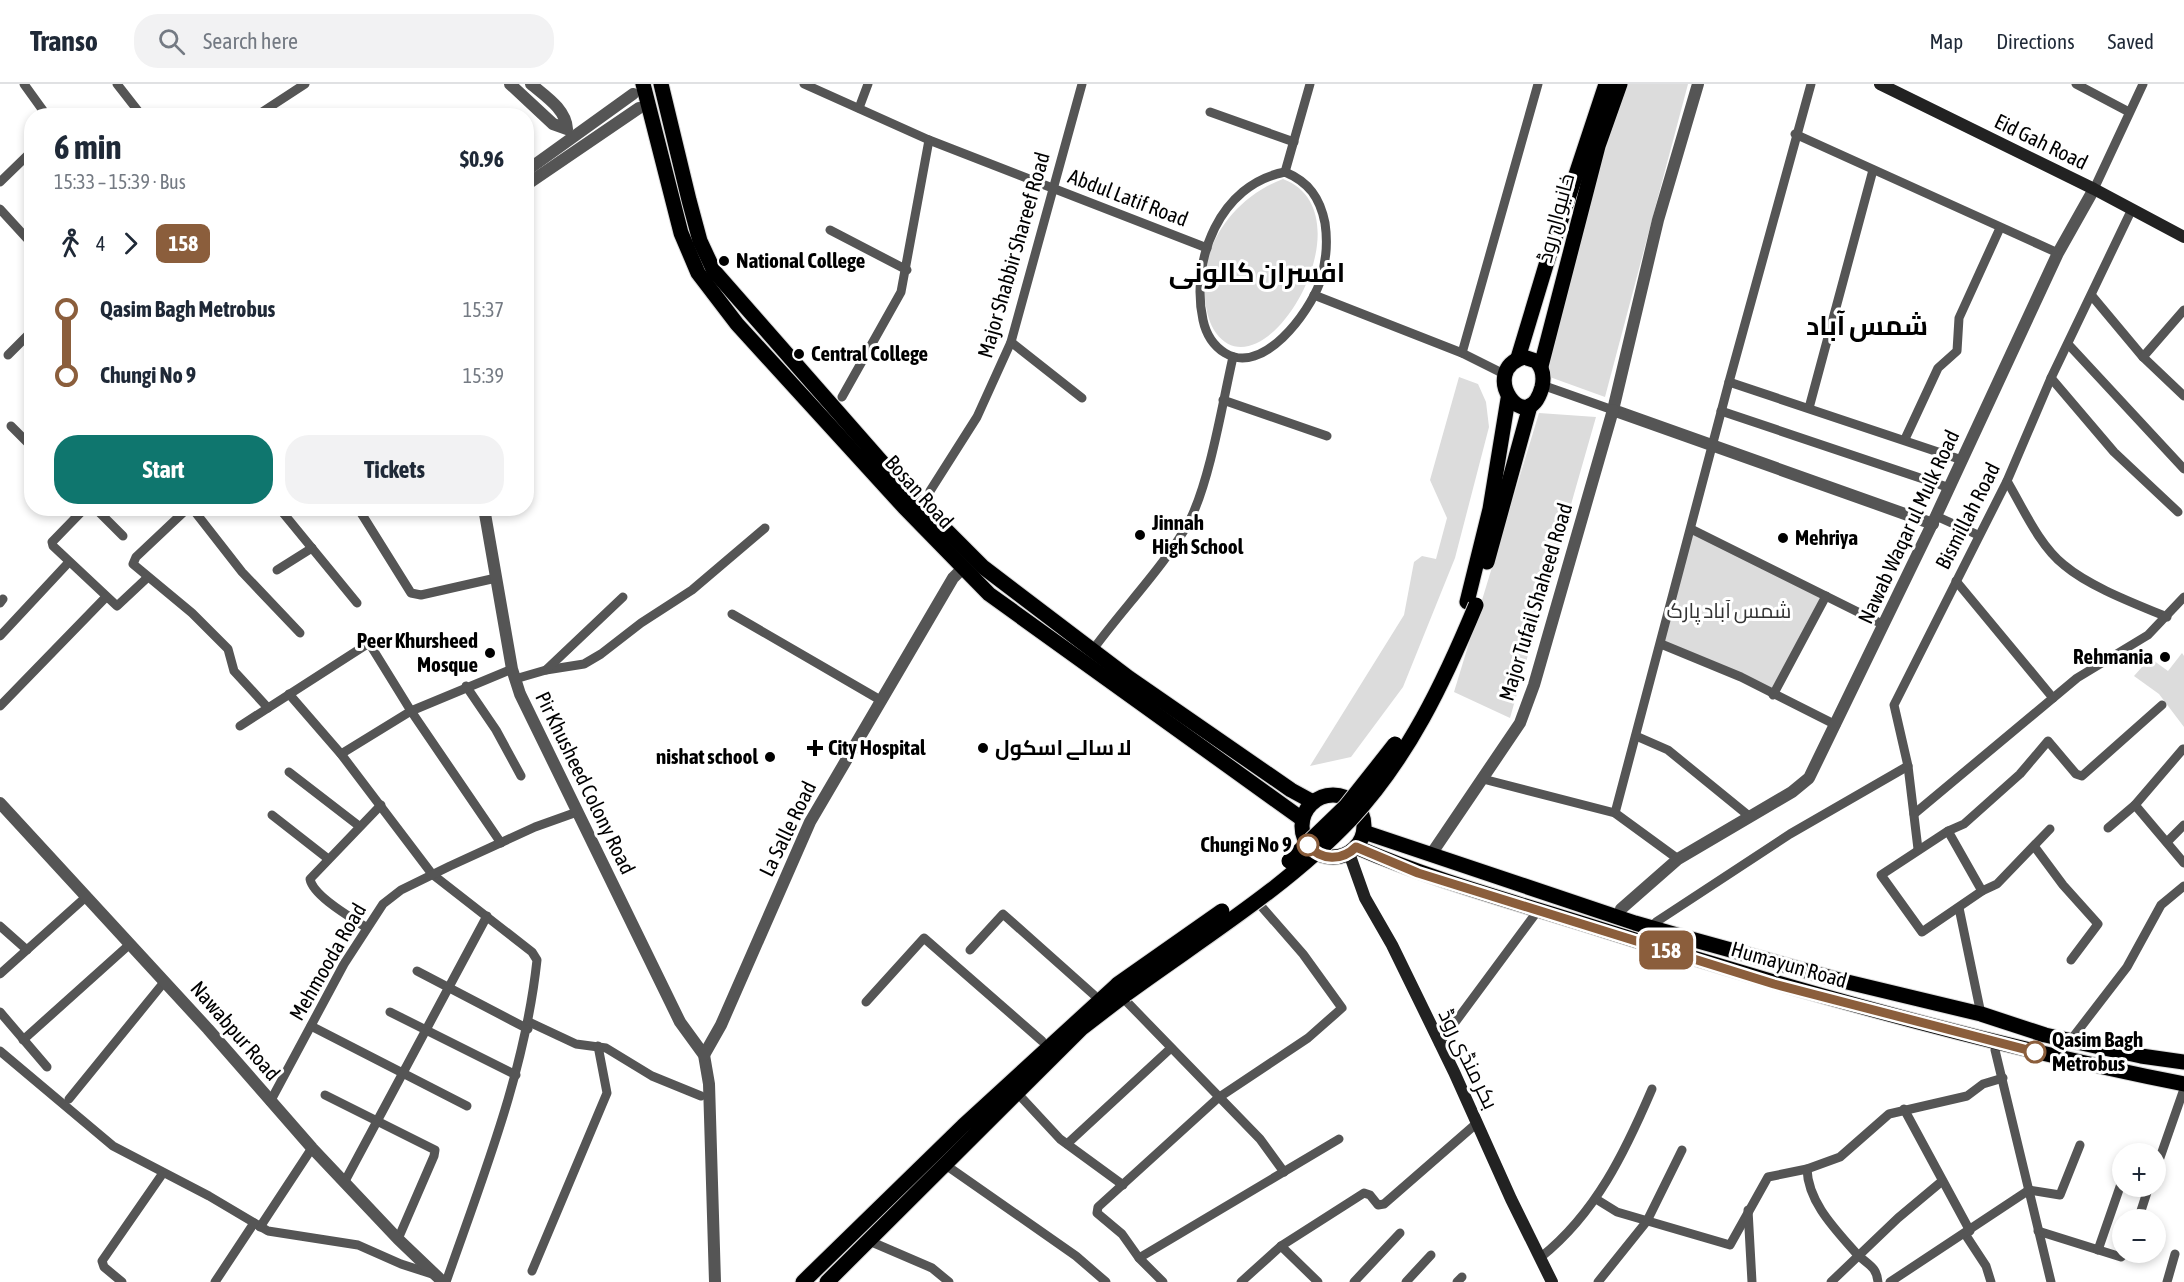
<!DOCTYPE html>
<html lang="en">
<head>
<meta charset="utf-8">
<style>
  :root { --surface:#fff; --page:#f2f2f3; --text:#1f2937; --muted:#747a83; --line:#e0e1e3; --accent:#0f766e }
  body { margin:0; font-family:"Asap Condensed",Cairo,sans-serif; background:var(--page); color:var(--text); height:100vh; display:flex; flex-direction:column; font-size:22px; white-space:nowrap }
  * { box-sizing:border-box; margin:0 }
  p { font-size:20px; color:var(--muted) }
  .icon { flex:none; width:33px; height:33px; fill:none; stroke:currentColor; stroke-width:2; stroke-linecap:round; stroke-linejoin:round }
  .map { position:relative; flex:1; overflow:hidden }
  .panel { position:absolute; left:24px; top:24px; width:510px; height:408px; display:flex; flex-direction:column; background:var(--surface); border-radius:24px; box-shadow:0 3px 9px #0003 }
  .panel>* { flex:none }
  .badge { padding:0 12px; border-radius:9px; font-size:21px; line-height:39px }
  .buttons { position:absolute; left:2112px; top:1059px; display:grid; gap:12px }
  .buttons a { display:grid; place-items:center; width:54px; height:54px; border-radius:50%; background:var(--surface); box-shadow:0 3px 9px #0003; font-size:30px }
  .map>.badge { position:absolute; translate:-50% -50%; box-shadow:0 0 0 3px #fff }
  .legs { display:flex; align-items:center; gap:9px; height:66px; padding:0 30px; font-size:20px }
  .legs p { margin-inline-start:auto }
  .overview { display:flex; align-items:center; justify-content:space-between; height:102px; padding:0 30px }
  h1 { font-size:33px; font-weight:700; line-height:45px }
  .button { display:flex; gap:12px; margin-top:auto; padding:12px 30px }
  .button a { flex:1; height:69px; border-radius:24px; background:var(--accent); color:#fff; font-size:24px; font-weight:700; line-height:69px; text-align:center }
  .button a+a { background:var(--page); color:var(--text) }
  ul { padding:0 30px; list-style:none }
  li { display:flex; align-items:center; gap:21px; height:66px; font-size:22px }
  li i { display:grid; place-items:center; width:9px; height:100%; margin:0 8px; background:currentColor }
  li i::after { content:''; width:15px; height:15px; margin:-8px; border:4px solid; border-radius:50%; background:var(--surface) }
  li p { margin-inline-start:auto }
  li:first-child i { background:linear-gradient(#0000 50%,currentColor 0) }
  li:last-child i { background:linear-gradient(currentColor 50%,#0000 0) }
  header { display:flex; align-items:center; gap:36px; box-sizing:border-box; height:84px; padding:0 30px; background:var(--surface); border-bottom:2px solid var(--line) }
  header strong { font-size:28px }
  nav { display:flex; gap:33px; margin-inline-start:auto; font-size:21px }
  .search { width:420px; height:54px; background:var(--page); display:flex; align-items:center; gap:15px; box-sizing:border-box; padding:0 21px; border-radius:24px; color:var(--muted); font-size:22px }
  .map>svg:first-child { display:block }
</style>
</head>
<body>
<header>
<strong>Transo</strong>
<div class="search"><svg class="icon" aria-label="search" viewBox="0 0 24 24"><circle cx="10" cy="10" r="6"/><path d="M15 15l6 6"/></svg>Search here</div>
<nav><a>Map</a><a>Directions</a><a>Saved</a></nav>
</header>
<div class="map">
<svg width="2184" height="1198" viewBox="0 0 2184 1198">
  <rect width="100%" height="100%" fill="#fff"/>
  <g fill="#dcdcdc">
    <path d="M1627,0H1688L1605,313L1547,292L1595,98Z"/>
    <path d="M1283,95C1373,129 1265,315 1216,249C1209,240 1206,225 1205,215C1198,161 1235,113 1283,95Z"/>
    <path d="M1459,293L1478,300L1486,318L1489,343L1455,474L1403,603L1351,673L1310,682L1404,531L1414,478L1422,472L1436,475L1447,434L1430,396Z"/>
    <path d="M1539,329L1596,333L1510,634L1454,608Z"/>
    <path d="M1692,448L1822,513L1772,607L1664,558Z"/>
    <path d="M2182,569L2184,572V643L2159,610L2134,592L2150,574L2168,587Z"/>
  </g>
  <g fill="none" stroke-linecap="round" stroke-linejoin="round">
    <g stroke="#dbdbdb" stroke-width="17">
      <g id="primary">
        <path d="M643,0L681,149L698,189L737,240L904,423L989,510L1302,735"/>
        <path d="M661,0L689,116L700,157L714,187L908,408L983,483L1129,594L1291,706L1313,718"/>
        <path d="M1524,273L1536,277C1543,284 1544,294 1542,303C1527,357 1477,287 1524,273Z"/>
        <path d="M1518,274L1546,181L1606,0"/>
        <path d="M1541,282L1598,62L1620,0"/>
        <path d="M1487,478L1530,322"/>
        <path d="M1467,518L1490,425L1508,315"/>
        <circle cx="1333" cy="742" r="31"/>
        <path d="M1364,748L1635,839L1691,855L1839,896L1981,930L2045,951L2141,972L2184,978"/>
        <path d="M1356,763C1437,798 1522,820 1606,847C1796,907 1988,961 2184,1000"/>
        <path d="M803,1198L963,1042L1118,900"/>
        <path d="M827,1198L1082,944L1125,911"/>
      </g>
    </g>
    <g stroke="#555" stroke-width="9">
      <path d="M24,0L47,32"/>
      <path d="M117,0L142,32"/>
      <path d="M804,0L929,56L1207,164"/>
      <path d="M2076,0L2129,28"/>
      <path d="M859,24L868,0"/>
      <path d="M1210,28L1294,58"/>
      <path d="M256,32L305,0"/>
      <path d="M1795,50L2058,169"/>
      <path d="M1285,88C1309,98 1320,114 1325,139C1328,159 1326,179 1320,198C1309,229 1263,292 1225,269C1212,261 1206,250 1203,236C1190,176 1220,100 1285,88Z"/>
      <path d="M1285,88L1310,0"/>
      <path d="M0,98L32,67"/>
      <path d="M2094,105L2143,0"/>
      <path d="M0,125L32,160"/>
      <path d="M830,146L907,186"/>
      <path d="M1314,211L1462,269L1506,291"/>
      <path d="M2092,212L2143,273L2184,312"/>
      <path d="M1011,258L1082,314"/>
      <path d="M2068,260L2184,385"/>
      <path d="M1462,269L1538,0"/>
      <path d="M8,271L32,247"/>
      <path d="M2143,273L2184,226"/>
      <path d="M2051,294L2114,368L2178,428"/>
      <path d="M1729,298L1962,376"/>
      <path d="M1542,301L1613,326"/>
      <path d="M842,313L901,208L929,56"/>
      <path d="M1223,316L1327,352"/>
      <path d="M1809,324L1873,86"/>
      <path d="M1721,327L1950,404"/>
      <path d="M11,342L32,363"/>
      <path d="M1905,355L1938,284L1957,267L1959,234L2000,144"/>
      <path d="M2007,397C2023,424 2039,461 2064,481C2090,503 2136,520 2167,533"/>
      <path d="M930,407L977,333L1011,258L1082,0"/>
      <path d="M85,424L55,455L52,458L53,462L117,522L148,493"/>
      <path d="M95,424L123,452"/>
      <path d="M188,424L136,473L133,480L192,529L228,565L234,587L268,624"/>
      <path d="M192,424L242,488L300,549"/>
      <path d="M279,424L357,519"/>
      <path d="M358,424L411,509L421,511L496,494"/>
      <path d="M1936,432L1978,451"/>
      <path d="M1691,445L1884,541"/>
      <path d="M277,486L312,464"/>
      <path d="M1956,497L2053,614"/>
      <path d="M0,519L3,515"/>
      <path d="M732,530L882,617"/>
      <path d="M0,552L69,478"/>
      <path d="M1661,560L1741,593L1836,641"/>
      <path d="M1092,567C1122,525 1168,479 1191,434C1211,391 1222,321 1233,273"/>
      <path d="M546,586L584,580L601,570L641,539L692,506L765,444"/>
      <path d="M515,595L546,586L623,513"/>
      <path d="M466,602L496,646L521,692"/>
      <path d="M289,610L341,670L432,790L532,868L537,876C525,988 483,1092 446,1198"/>
      <path d="M1773,611L1826,512"/>
      <path d="M0,622L106,513"/>
      <path d="M240,642L369,559L411,627L501,759"/>
      <path d="M1636,652L1668,666L1749,732"/>
      <path d="M341,670L411,627L512,585"/>
      <path d="M289,688L359,742"/>
      <path d="M1483,695L1615,729L1678,775"/>
      <path d="M2135,721L2184,779"/>
      <path d="M1615,729L1729,298L1811,0"/>
      <path d="M1914,730L2077,594L2148,551L2184,513"/>
      <path d="M272,731L327,774"/>
      <path d="M2108,744L2135,721L2183,665"/>
      <path d="M1948,747L1964,740L2020,690L2048,657L2076,690L2082,692L2162,621"/>
      <path d="M1948,747L1982,807L1922,848L1881,791Z"/>
      <path d="M2167,758L2184,741"/>
      <path d="M2034,762L2063,801L2098,840L2071,876"/>
      <path d="M1918,765L1908,682L1894,621L2007,397L2051,294L2132,125"/>
      <path d="M1982,807L1997,800L2050,745"/>
      <path d="M1959,824L1981,930"/>
      <path d="M1656,838L1790,750L1908,682"/>
      <path d="M0,842L27,866"/>
      <path d="M367,844C352,834 313,812 310,795L381,721"/>
      <path d="M970,866L1003,830L1094,911"/>
      <path d="M417,887L528,945"/>
      <path d="M0,890L87,812"/>
      <path d="M866,918L924,854L1042,957"/>
      <path d="M1127,918L1260,1055L1284,1088"/>
      <path d="M0,928L47,983"/>
      <path d="M390,928L516,991"/>
      <path d="M529,938L576,960L606,964L652,992L701,1012"/>
      <path d="M311,942L467,1022"/>
      <path d="M23,956L130,860"/>
      <path d="M2070,957L2127,883L2161,821L2184,802"/>
      <path d="M1439,960L1539,825"/>
      <path d="M1995,966L2051,1198"/>
      <path d="M0,967L113,1062L209,1112L268,1147L358,1161L401,1180L432,1190"/>
      <path d="M325,1011L435,1066L434,1072L398,1155"/>
      <path d="M1021,1013L1060,1055L1123,1101"/>
      <path d="M69,1015L165,897"/>
      <path d="M270,1018L344,880L383,820L401,806L450,782L535,743L577,728"/>
      <path d="M1904,1025L1970,1147"/>
      <path d="M1067,1060L1171,964"/>
      <path d="M950,1084L1076,1172L1106,1198"/>
      <path d="M1807,1085C1808,1118 1835,1145 1856,1169C1866,1180 1877,1182 1878,1198"/>
      <path d="M2156,1085L2184,1005"/>
      <path d="M345,1097L487,832"/>
      <path d="M1596,1115L1617,1128L1730,1161L1768,1093L1807,1085L1840,1073L1889,1030L1967,1012L1983,1000L2003,994"/>
      <path d="M1748,1126L1752,1198"/>
      <path d="M2138,1136L2149,1102"/>
      <path d="M260,1143L312,1064"/>
      <path d="M2038,1147L2121,1173L2126,1168"/>
      <path d="M1965,1150L1986,1182L1991,1198"/>
      <path d="M874,1159L932,1184L949,1198"/>
      <path d="M1281,1162L1318,1198"/>
      <path d="M2098,1166L2122,1097"/>
      <path d="M1541,1173C1596,1129 1625,1068 1652,1005"/>
      <path d="M1139,1174L1339,1055"/>
      <path d="M532,1187L607,1009L598,962"/>
      <path d="M122,1198L104,1183L102,1177L163,1089"/>
      <path d="M215,1198L254,1139"/>
      <path d="M1163,1198L1139,1174L1122,1150L1097,1129L1098,1123L1218,1014L1308,954L1342,924L1303,870L1261,822"/>
      <path d="M1241,1198L1281,1162L1364,1109L1370,1111L1378,1121L1384,1120L1477,1039"/>
      <path d="M1354,1198L1400,1149"/>
      <path d="M1406,1198L1431,1171"/>
      <path d="M1457,1198L1462,1193"/>
      <path d="M1598,1198L1647,1137L1682,1066"/>
      <path d="M1831,1198L1898,1134L1941,1098"/>
      <path d="M1890,1198L2029,1106L2060,1111L2080,1061"/>
      <path d="M2167,1198L2175,1170"/>
    </g>
    <g stroke="#555" stroke-width="12">
      <path d="M510,0L553,40L567,45C566,25 545,12 531,0"/>
      <path d="M1698,0L1658,136L1613,326L1933,440"/>
      <path d="M526,87L633,10"/>
      <path d="M526,101L639,24"/>
      <path d="M484,424L512,585L520,610L680,938L704,971L709,1000L715,1198"/>
      <path d="M0,719L208,945L312,1064L398,1155L443,1198"/>
      <path d="M1432,769L1520,639L1534,601L1613,326"/>
      <path d="M1621,825L1678,775L1792,708L1809,694L1936,432L2058,169L2094,105"/>
      <path d="M704,971L721,941L810,738L953,494L962,485"/>
    </g>
    <g stroke="#222" stroke-width="12">
      <path d="M1880,0L2094,105L2184,153"/>
      <path d="M1349,769L1365,814L1392,861L1454,988L1511,1115L1552,1198"/>
    </g>
    <use href="#primary" stroke="#000" stroke-width="15"/>
    <g stroke="#dbdbdb" stroke-width="17" stroke-linecap="butt">
      <g id="primary-bridge">
        <path d="M1289,777L1346,722L1395,660"/>
        <path d="M1118,900L1222,827"/>
        <path d="M1125,911C1200,856 1287,803 1351,735C1408,674 1444,598 1476,521"/>
      </g>
    </g>
    <use href="#primary-bridge" stroke="#000" stroke-width="15"/>
  </g>
  <g fill="none" stroke-linecap="round" stroke-linejoin="round">
    <g stroke="#fff" stroke-width="14">
      <path id="line-1" d="M1308,761C1321,777 1342,777 1356,763L1418,789L1774,900L2035,968"/>
    </g>
    <use href="#line-1" stroke="#8b5e3c" stroke-width="9"/>
  </g>
  <g fill="#000" stroke="#fff" stroke-width="2">
    <circle cx="724" cy="177" r="6"/>
    <circle cx="799" cy="270" r="6"/>
    <circle cx="1140" cy="451" r="6"/>
    <circle cx="1783" cy="454" r="6"/>
    <circle cx="490" cy="569" r="6"/>
    <circle cx="2165" cy="573" r="6"/>
    <path d="M812 655h6v6h6v6h-6v6h-6v-6h-6v-6h6z"/>
    <circle cx="983" cy="664" r="6"/>
    <circle cx="770" cy="673" r="6"/>
  </g>
  <g fill="#fff" stroke="#8b5e3c" stroke-width="3">
    <circle cx="1308" cy="761" r="10"/>
    <circle cx="2035" cy="968" r="10"/>
  </g>
  <g text-anchor="middle" stroke-width="6" stroke-linejoin="round" paint-order="stroke">
    <g font-size="21" fill="#000" stroke="#fff">
      <text transform="translate(2041 58) rotate(26)" y="7">Eid Gah Road</text>
      <text transform="translate(1128 114) rotate(21)" y="7">Abdul Latif Road</text>
      <text transform="translate(1556 134) rotate(-75)" y="7">خانیوال روڈ</text>
      <text transform="translate(1014 171) rotate(-74)" y="7">Major Shabbir Shareef Road</text>
      <text transform="translate(919 408) rotate(48)" y="7">Bosan Road</text>
      <text transform="translate(1968 432) rotate(-63)" y="7">Bismillah Road</text>
      <text transform="translate(1909 443) rotate(-65)" y="7">Nawab Waqar ul Mulk Road</text>
      <text transform="translate(1536 518) rotate(-73)" y="7">Major Tufail Shaheed Road</text>
      <text transform="translate(585 699) rotate(64)" y="7">Pir Khusheed Colony Road</text>
      <text transform="translate(788 745) rotate(-64)" y="7">La Salle Road</text>
      <text transform="translate(328 878) rotate(-60)" y="7">Mehmooda Road</text>
      <text transform="translate(1789 881) rotate(16)" y="7">Humayun Road</text>
      <text transform="translate(235 947) rotate(49)" y="7">Nawabpur Road</text>
      <text transform="translate(1468 975) rotate(64)" y="7">بکر منڈی روڈ</text>
    </g>
    <g font-size="21" font-weight="bold" fill="#000" stroke="#fff" text-anchor="start">
      <text x="736" y="184">National College</text>
      <text x="811" y="277">Central College</text>
      <text x="1152" y="446">Jinnah<tspan x="1152" dy="24">High School</tspan></text>
      <text x="1795" y="461">Mehriya</text>
      <text x="478" y="564" text-anchor="end">Peer Khursheed<tspan x="478" dy="24">Mosque</tspan></text>
      <text x="2153" y="580" text-anchor="end">Rehmania</text>
      <text x="828" y="671">City Hospital</text>
      <text x="995" y="671">لا سالے اسکول</text>
      <text x="758" y="680" text-anchor="end">nishat school</text>
    </g>
    <g font-size="21" fill="#333" stroke="#fff">
      <text x="1729" y="534">شمس آباد پارک</text>
    </g>
    <g font-size="21" font-weight="bold" fill="#000" stroke="#fff" text-anchor="end">
      <text x="1292" y="768">Chungi No 9</text>
      <text x="2052" y="963" text-anchor="start">Qasim Bagh<tspan x="2052" dy="24">Metrobus</tspan></text>
    </g>
    <g font-size="27" font-weight="bold" fill="#000" stroke="#fff">
      <text x="1257" y="198">افسران کالونی</text>
      <text x="1867" y="251">شمس آباد</text>
    </g>
  </g>
</svg>
<div class="buttons">
<a>+</a>
<a>−</a>
</div>
<b class="badge" style="left:1666px;top:866px;background:#8b5e3c;color:#fff">158</b>
<section class="panel">
<div class="overview"><div><h1>6 min</h1><p>15:33 – 15:39 · Bus</p></div><b>$0.96</b></div>
<div class="legs"><svg class="icon" aria-label="walk" viewBox="0 0 24 24"><circle cx="13" cy="4" r="2"/><path d="M13 8l-2 6 4 7M11 14l-3 7M7 12l3-4h3l4 4"/></svg>4<svg class="icon" aria-label="forward" viewBox="0 0 24 24"><path d="M9 5l7 7-7 7"/></svg><b class="badge" style="background:#8b5e3c;color:#fff">158</b></div>
<ul>
<li><i style="color:#8b5e3c"></i><b>Qasim Bagh Metrobus</b><p>15:37</p></li>
<li><i style="color:#8b5e3c"></i><b>Chungi No 9</b><p>15:39</p></li>
</ul>
<div class="button"><a>Start</a><a>Tickets</a></div>
</section>
</div>
</body>
</html>
